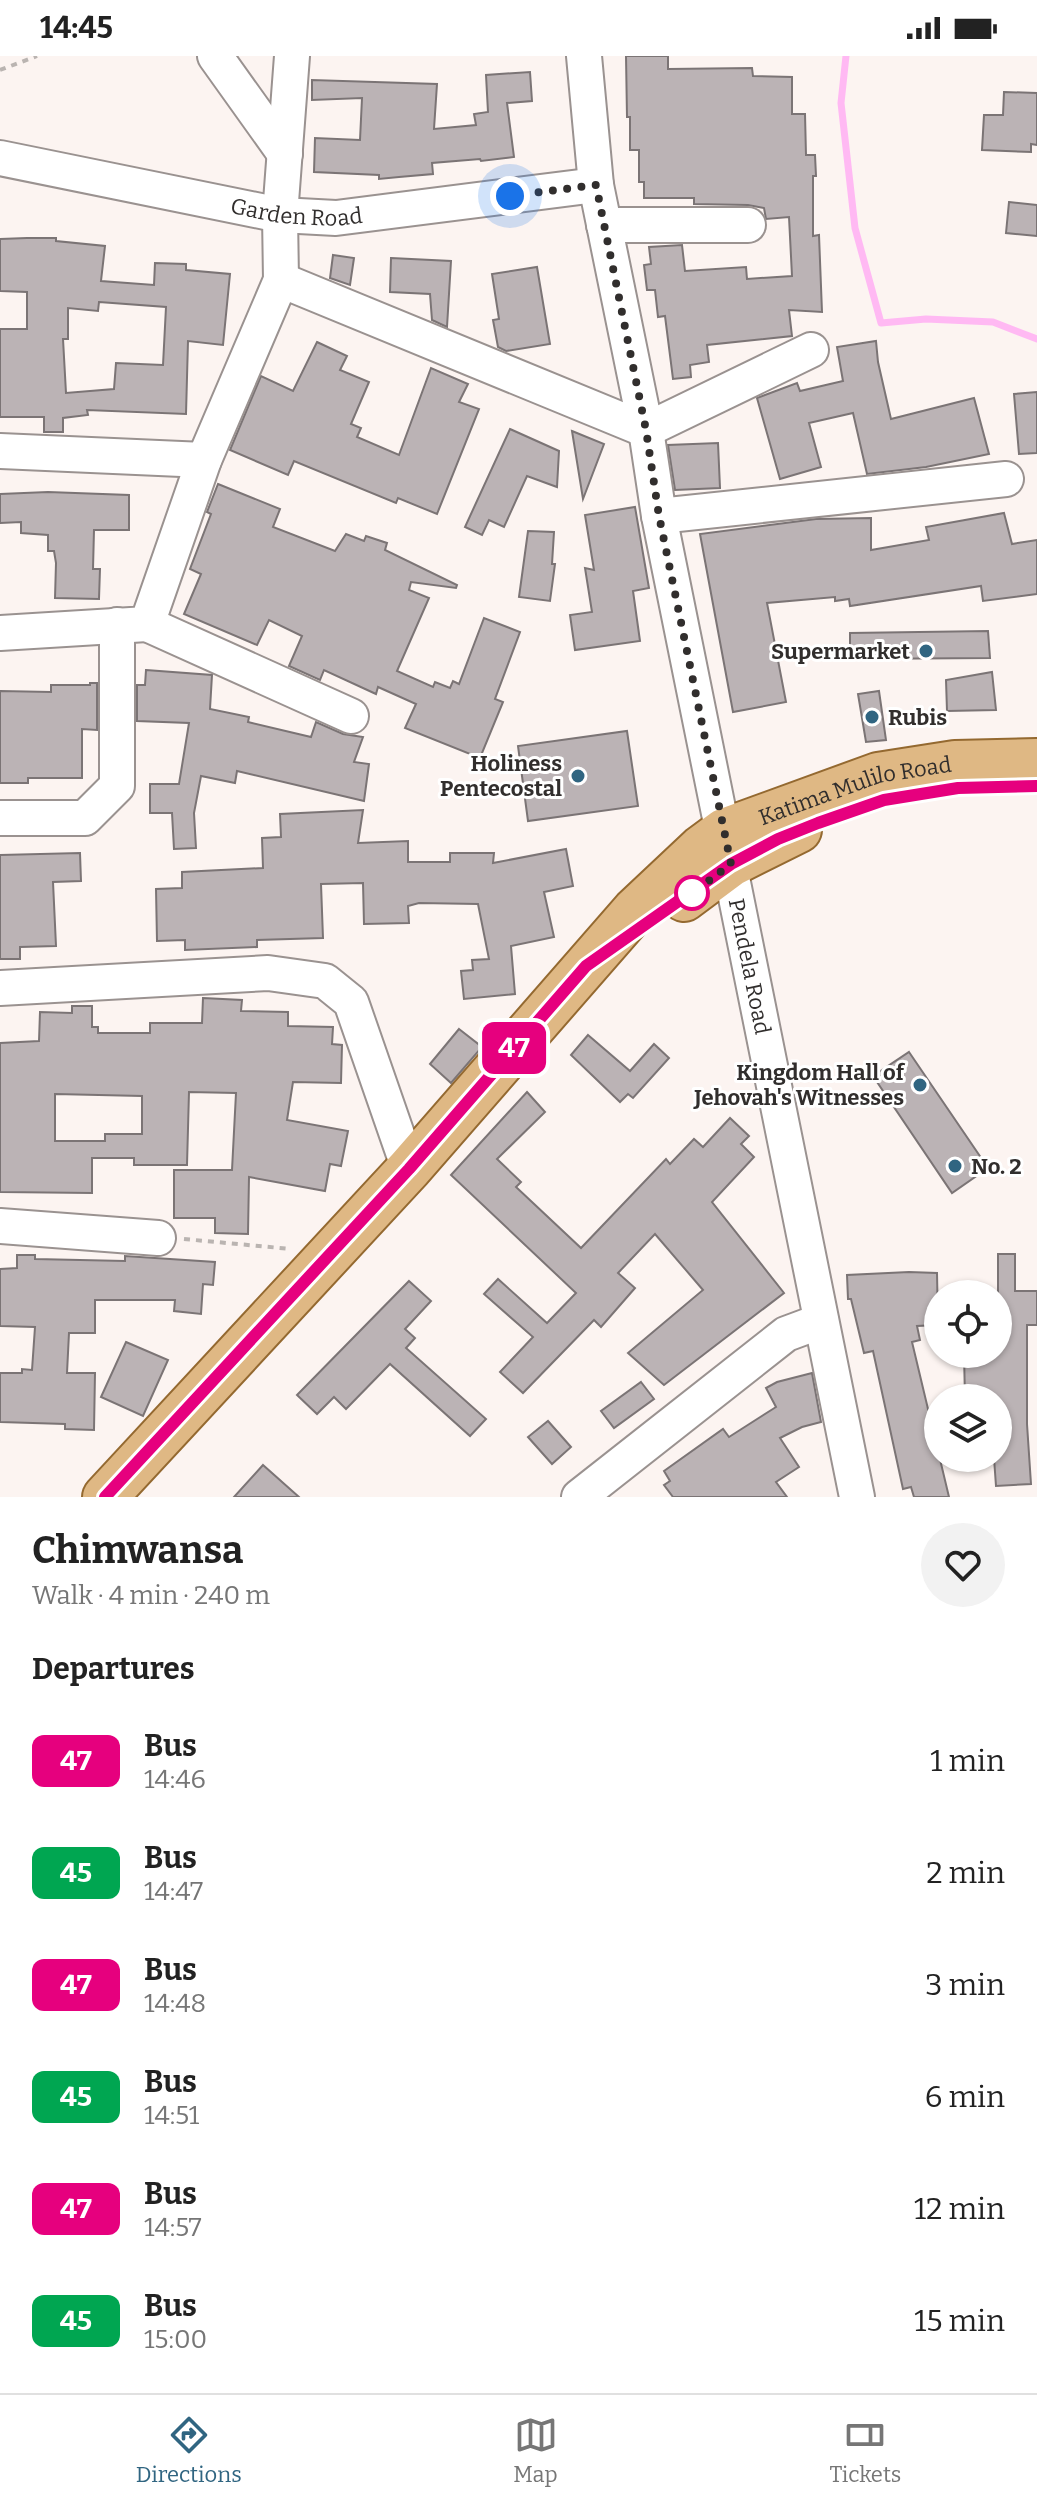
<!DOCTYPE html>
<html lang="en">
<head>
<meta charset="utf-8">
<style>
  :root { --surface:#fff; --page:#f2f2f2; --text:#222; --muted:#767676; --line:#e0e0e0; --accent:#306581 }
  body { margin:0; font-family:Bitter,serif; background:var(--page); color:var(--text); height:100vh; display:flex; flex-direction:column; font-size:30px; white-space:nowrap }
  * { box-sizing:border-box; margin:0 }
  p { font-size:26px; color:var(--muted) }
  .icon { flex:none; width:44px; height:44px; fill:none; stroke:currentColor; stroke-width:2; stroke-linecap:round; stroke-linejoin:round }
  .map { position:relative; height:1441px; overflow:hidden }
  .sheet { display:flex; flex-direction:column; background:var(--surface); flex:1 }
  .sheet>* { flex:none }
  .badge { padding:0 16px; border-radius:12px; font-size:28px; line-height:52px }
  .buttons { position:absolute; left:924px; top:1224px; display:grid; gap:16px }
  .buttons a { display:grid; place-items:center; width:88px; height:88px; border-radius:50%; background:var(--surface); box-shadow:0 2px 6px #0004; font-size:40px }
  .you { position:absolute; width:40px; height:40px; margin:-20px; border:6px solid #fff; border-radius:50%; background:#1a73e8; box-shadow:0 0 0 12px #1a73e833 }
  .map>.badge { position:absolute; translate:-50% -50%; box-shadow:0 0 0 4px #fff }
  h2 { padding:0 32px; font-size:30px; line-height:72px }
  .round { display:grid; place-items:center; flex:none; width:84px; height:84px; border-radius:42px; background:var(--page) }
  .headline { display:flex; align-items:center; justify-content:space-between; height:136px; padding:0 32px }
  h1 { font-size:38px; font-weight:700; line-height:60px }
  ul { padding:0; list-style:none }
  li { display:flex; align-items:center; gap:24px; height:112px; padding:0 32px }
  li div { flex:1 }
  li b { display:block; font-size:30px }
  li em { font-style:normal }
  li .badge { min-width:88px; font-weight:700; text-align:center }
  .status { display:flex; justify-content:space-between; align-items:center; height:56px; padding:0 40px; background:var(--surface); direction:ltr }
  .status svg { height:22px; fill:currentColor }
  .tab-bar { display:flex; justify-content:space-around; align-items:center; height:112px; border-top:2px solid var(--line); background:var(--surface); font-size:22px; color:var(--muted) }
  .tab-bar a { display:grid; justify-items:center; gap:4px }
  .tab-bar .current { color:var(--accent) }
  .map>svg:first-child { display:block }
</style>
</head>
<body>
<div class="status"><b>14:45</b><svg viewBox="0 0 49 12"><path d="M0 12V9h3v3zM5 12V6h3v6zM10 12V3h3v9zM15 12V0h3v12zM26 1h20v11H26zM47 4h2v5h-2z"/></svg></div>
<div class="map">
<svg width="1037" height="1441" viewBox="0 0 1037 1441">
  <rect width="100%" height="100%" fill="#fcf4f1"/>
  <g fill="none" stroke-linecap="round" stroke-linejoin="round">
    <path stroke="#ffb9f3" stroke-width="7" d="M846,0L841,47L855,172L881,267L926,263L993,266L1037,283"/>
  </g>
  <g fill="#bbb3b5" stroke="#7b7475" stroke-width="2" fill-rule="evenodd">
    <path d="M626,0H668V13L752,12L753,20L792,21V58H805L806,99H815L816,120H813V180L819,179L822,256L789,254L792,280L707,289L709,306L690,309L691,321L673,323L665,260L658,261L655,234H647L644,209L651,208L649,191L682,189L685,215L746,211L747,223L792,220L789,161L766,163L764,152L748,149L694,148V142H644V126H639V94H630V61H627Z"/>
    <path d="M530,16L532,45L507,47L514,101L481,105L480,103L432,107L433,118L399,121L379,123V119L314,116L315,82L360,84L362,42L312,44V24L437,28L434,73L476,69L474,58L488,56L486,19Z"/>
    <path d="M1004,36L1037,37V89L1031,88V96L982,94L984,59H1003Z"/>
    <path d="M1009,146L1037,149V180L1006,177Z"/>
    <path d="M27,182H56V185L105,190L101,225L154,229L155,207L186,208V214L230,218L223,289L188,285L186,358L87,354L88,359L63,362V376H44V361H0V273H27V236L0,235V183ZM99,246L166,251L163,309L116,307L114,333L66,337L63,283H68V252L98,255Z"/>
    <path d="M333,199L354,202L350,229L330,222Z"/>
    <path d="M391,202L451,205L447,271L432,264L430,238L390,236Z"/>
    <path d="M537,211L550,288L506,295L498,291L493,264L499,263L492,218Z"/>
    <path d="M876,285L878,306L891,363L974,342L989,398L926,411L867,418L853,357L809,367L821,411L780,423L757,342L797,327L800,335L843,325L837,291Z"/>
    <path d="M317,286L347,300L340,314L369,326L351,368L361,372L357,381L399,399L431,312L468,328L459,346L479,353L437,458L398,442L396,447L294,405L288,419L230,394L261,320L293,335Z"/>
    <path d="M1037,336V397L1019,398L1014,338Z"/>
    <path d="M510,373L559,395L557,431L527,420L504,471L489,464L482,479L465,471Z"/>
    <path d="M572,375L604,388L583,443Z"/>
    <path d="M718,387L720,432L675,434L668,389Z"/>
    <path d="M218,428L280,453L273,471L335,495L346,478L364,485L366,480L387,487L385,494L457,529L456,532L411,526L409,534L429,542L397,615L433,631L435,626L450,632L453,625L459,628L484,562L520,576L495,643L503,646L480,702L405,672L416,648L378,631L376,638L324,614L320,624L289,610L302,580L269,564L257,589L184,558L201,518L190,513L211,458L207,456Z"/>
    <path d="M48,436L129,439V474H94L93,513H100L99,543L55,542L56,507L54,495H48V479L21,477V466L0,467V438Z"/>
    <path d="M635,451L649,532L633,535L640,585L575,594L570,559L592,556L585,512L594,514L585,459Z"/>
    <path d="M1004,457L1012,488L1037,484V538L983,545L981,530L850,550L849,543L835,545V541L767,547L786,646L733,656L700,478L816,463L871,462V494L929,484L926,471Z"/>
    <path d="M528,475L554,476L552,508H555L550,545L519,541Z"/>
    <path d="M988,575L990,602L850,603V577Z"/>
    <path d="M146,614L212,619L210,653L249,661L248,666L311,681L316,666L343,678L363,681L354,706L369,708L364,745L237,715L235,727L201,720L194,757L196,792L174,793L172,757H150V728H179L189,667L137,665V629H145Z"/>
    <path d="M992,616L996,654L947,655L946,624Z"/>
    <path d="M90,627H97V674L82,673V722H28V727H0V635L51,636V629H90Z"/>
    <path d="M879,635L886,684L866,686L858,638Z"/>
    <path d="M627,675L638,750L528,765L518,690Z"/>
    <path d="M363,754L358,787L408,785V806H450V797H494L493,807L566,793L573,830L544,836L554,881L511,890L515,938L464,943L461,915L473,914L472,904L489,903L478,848L419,847L408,850L409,867L364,868L363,827L321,828L323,882L257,884V891L185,894V884L157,885L156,833L182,832V816L263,812L262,782L281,781L280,758Z"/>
    <path d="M80,797L81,825L53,826L56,890L20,891V903H0V799Z"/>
    <path d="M203,942L242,944L241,955L288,956V970L333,971L332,988L342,989L341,1027L293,1026L287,1064L348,1075L341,1110L330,1108L325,1135L249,1121L248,1178L215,1177V1162H174V1114H232L236,1037L189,1036L187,1109H134V1102H92V1137L0,1136V987L39,985L40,956L72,957V950H92V971H98V977H150V967H202ZM55,1038L142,1040V1078H105V1085H55Z"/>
    <path d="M459,973L482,991L451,1027L430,1008Z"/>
    <path d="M588,979L630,1015L654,988L669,1002L633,1042L628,1038L620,1046L571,999Z"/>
    <path d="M909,996L988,1112L952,1137L873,1020Z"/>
    <path d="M527,1036L545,1056L497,1103L521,1126L516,1131L581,1192L666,1103L670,1108L694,1083L703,1091L730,1062L749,1080L741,1088L754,1101L712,1146L784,1237L664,1329L628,1297L703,1234L655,1178L618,1217L635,1232L601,1271L594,1264L523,1337L500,1316L533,1281L484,1238L498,1223L547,1267L576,1237L451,1119Z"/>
    <path d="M998,1198H1015V1235H1037V1269H1027V1368L1031,1428L996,1430L994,1402H998V1342H965L964,1298H998Z"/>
    <path d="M17,1199H35V1203L125,1205V1200L215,1206L213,1229L203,1228L201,1258L174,1255L175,1244H95V1277H69L67,1317H95L94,1374L65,1373V1368L0,1366V1317H22V1313L32,1314L35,1271L0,1270V1213L17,1212Z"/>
    <path d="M909,1216L937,1217L938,1269L917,1270L920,1284L912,1286L949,1441H914L911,1431L903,1433L873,1295L864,1297L851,1243H848L847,1219Z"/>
    <path d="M409,1225L431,1245L405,1273L415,1282L406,1292L486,1363L470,1380L390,1308L346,1353L334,1341L317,1358L297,1339Z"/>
    <path d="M126,1286L168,1304L143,1360L101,1341Z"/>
    <path d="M812,1317L821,1366L802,1371L780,1382L799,1411L776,1426L787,1441H673L664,1429L670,1425L664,1415L723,1373L729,1381L776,1351L766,1332L777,1326Z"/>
    <path d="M641,1326L654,1343L614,1372L601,1355Z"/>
    <path d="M548,1365L571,1391L552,1408L528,1381Z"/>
    <path d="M263,1409L299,1441H234Z"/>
  </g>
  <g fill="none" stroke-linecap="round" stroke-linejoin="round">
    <g stroke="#9a9290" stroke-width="38">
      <g id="minor">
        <path d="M215,0L285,98"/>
        <path id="s1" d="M584,0L596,129L646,374L659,460L857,1441"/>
        <path id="s2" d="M0,102L280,159L336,162L596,129"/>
        <path d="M604,169H748"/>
        <path d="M281,224L646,374L811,294"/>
        <path d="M0,395L204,404"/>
        <path d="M659,460L1006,423"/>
        <path d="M147,568L351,660"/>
        <path d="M0,577L147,568L204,404L281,224L280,159L292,0"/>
        <path d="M0,762H85L117,730V569"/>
        <path d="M0,932L268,917L325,925L351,946L409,1113"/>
        <path d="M0,1170L158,1182"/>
        <path d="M579,1441L786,1278L821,1265"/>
      </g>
    </g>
    <g stroke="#946930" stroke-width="48">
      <g id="major">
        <path d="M684,843L731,808L799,774"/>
        <path id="s3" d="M105,1441L409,1113L635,854L701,792L724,775L878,719L955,707L1037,705"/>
      </g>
    </g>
    <g stroke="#bab4b1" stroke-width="4" stroke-dasharray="6 6" stroke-linecap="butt">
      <path d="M0,14L37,0"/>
      <path d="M184,1183L291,1193"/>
    </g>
    <use href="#minor" stroke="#fff" stroke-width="34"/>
    <use href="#major" stroke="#dfb884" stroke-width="44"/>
  </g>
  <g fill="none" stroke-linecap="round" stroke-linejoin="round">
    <g stroke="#fff" stroke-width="18">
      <path id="line" d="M105,1441L409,1113L586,910L731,808L778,783L818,767L884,744L958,732L1037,730"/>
    </g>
    <use href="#line" stroke="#e6007e" stroke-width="12"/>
    <path stroke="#312e2d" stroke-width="8" stroke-dasharray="0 14.4" d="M510,140L596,129L646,374L659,460L731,808L682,845L692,837"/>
  </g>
  <g fill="#306581" stroke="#fff" stroke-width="3">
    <circle cx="926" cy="595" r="8"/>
    <circle cx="872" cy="661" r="8"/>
    <circle cx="578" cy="720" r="8"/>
    <circle cx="920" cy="1029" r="8"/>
    <circle cx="955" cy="1110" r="8"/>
  </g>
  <circle fill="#fff" stroke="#e6007e" stroke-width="4" cx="692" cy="837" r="16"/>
  <g text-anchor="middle" stroke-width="6" stroke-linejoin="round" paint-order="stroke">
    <g font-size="22" fill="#312e2d" stroke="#fff">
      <text dy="8" stroke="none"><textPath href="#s2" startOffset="302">Garden Road</textPath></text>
      <text dy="8" stroke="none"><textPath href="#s3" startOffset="1048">Katima Mulilo Road</textPath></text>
      <text dy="8" stroke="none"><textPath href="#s1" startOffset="926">Pendela Road</textPath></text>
    </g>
    <g font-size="22" font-weight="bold" fill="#312e2d" stroke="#fff" text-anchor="end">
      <text x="910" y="603">Supermarket</text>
      <text x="888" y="669" text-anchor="start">Rubis</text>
      <text x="562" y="715">Holiness<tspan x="562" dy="25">Pentecostal</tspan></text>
      <text x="904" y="1024">Kingdom Hall of<tspan x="904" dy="25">Jehovah's Witnesses</tspan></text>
      <text x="971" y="1118" text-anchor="start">No. 2</text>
    </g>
  </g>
</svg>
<div class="buttons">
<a><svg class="icon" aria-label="locate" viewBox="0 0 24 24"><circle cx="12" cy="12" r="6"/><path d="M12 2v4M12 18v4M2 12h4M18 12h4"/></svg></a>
<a><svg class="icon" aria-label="layers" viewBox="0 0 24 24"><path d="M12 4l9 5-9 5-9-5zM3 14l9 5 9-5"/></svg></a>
</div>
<div class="you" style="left:510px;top:140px"></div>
<b class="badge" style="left:514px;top:992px;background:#e6007e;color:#fff">47</b>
</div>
<section class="sheet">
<div class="headline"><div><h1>Chimwansa</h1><p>Walk · 4 min · 240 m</p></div><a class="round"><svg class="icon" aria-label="heart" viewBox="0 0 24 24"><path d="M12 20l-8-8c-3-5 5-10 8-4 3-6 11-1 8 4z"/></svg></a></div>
<h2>Departures</h2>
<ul>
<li><span class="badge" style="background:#e6007e;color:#fff">47</span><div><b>Bus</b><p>14:46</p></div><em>1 min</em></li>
<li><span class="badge" style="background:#00a651;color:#fff">45</span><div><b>Bus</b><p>14:47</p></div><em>2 min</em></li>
<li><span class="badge" style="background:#e6007e;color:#fff">47</span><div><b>Bus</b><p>14:48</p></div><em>3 min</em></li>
<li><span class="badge" style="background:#00a651;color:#fff">45</span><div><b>Bus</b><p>14:51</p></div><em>6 min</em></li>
<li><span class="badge" style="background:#e6007e;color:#fff">47</span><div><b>Bus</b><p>14:57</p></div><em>12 min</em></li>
<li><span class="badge" style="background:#00a651;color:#fff">45</span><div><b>Bus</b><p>15:00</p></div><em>15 min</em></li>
</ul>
</section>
<nav class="tab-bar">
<a class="current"><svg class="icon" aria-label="directions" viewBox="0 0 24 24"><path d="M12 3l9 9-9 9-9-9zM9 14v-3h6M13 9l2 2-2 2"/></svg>Directions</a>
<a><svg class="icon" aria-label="map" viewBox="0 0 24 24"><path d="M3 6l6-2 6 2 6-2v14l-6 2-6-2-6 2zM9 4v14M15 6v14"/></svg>Map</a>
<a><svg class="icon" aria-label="tickets" viewBox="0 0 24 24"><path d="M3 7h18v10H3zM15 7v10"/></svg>Tickets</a>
</nav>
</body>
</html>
